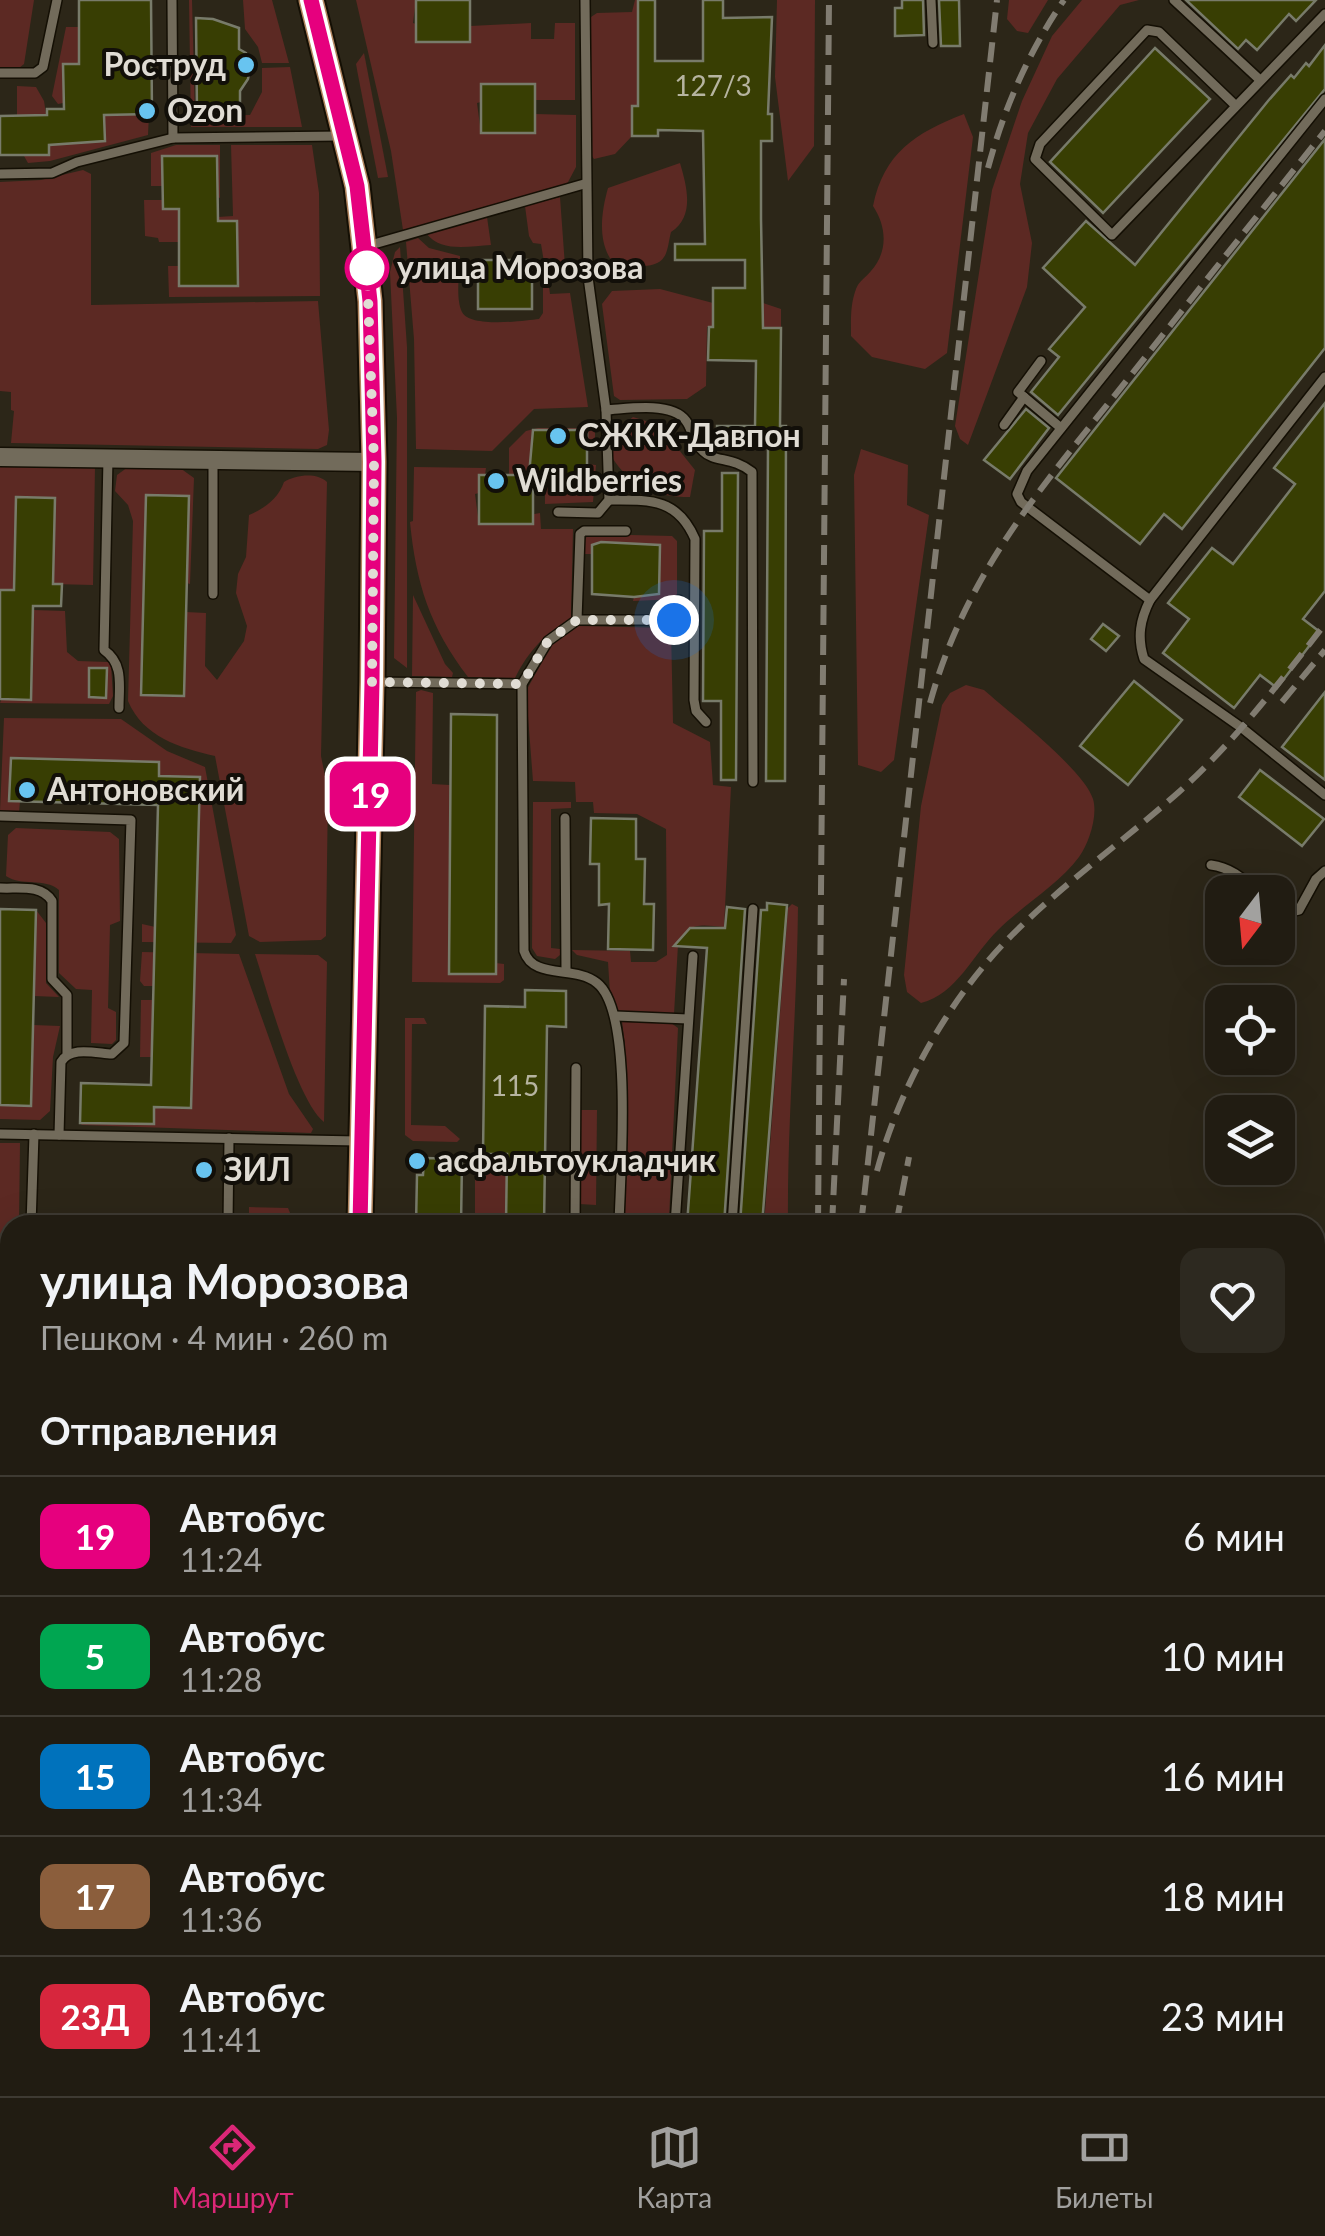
<!DOCTYPE html>
<html lang="ru">
<head>
<meta charset="utf-8">
<style>
  :root { --surface:#211c12; --page:#2d2920; --text:#f1f3f6; --muted:#a2a19f; --line:#3e3a32; --accent:#db2777 }
  body { margin:0; font-family:Lato,sans-serif; background:var(--page); color:var(--text); height:100vh; display:flex; flex-direction:column; font-size:38px; white-space:nowrap }
  * { box-sizing:border-box; margin:0 }
  p { font-size:32px; color:var(--muted) }
  .icon { flex:none; width:55px; height:55px; fill:none; stroke:currentColor; stroke-width:2; stroke-linecap:round; stroke-linejoin:round }
  .map { position:relative; flex:1; overflow:hidden }
  .details { position:absolute; left:0px; top:1215px; width:1325px; height:882px; display:flex; flex-direction:column; background:var(--surface); border-radius:30px 30px 0 0; box-shadow:0 10px 40px #0002,0 0 0 2px var(--line) }
  .details>* { flex:none }
  .badge { padding:0 20px; border-radius:15px; font-size:35px; line-height:65px }
  .needle { width:65px; rotate:196deg }
  .controls { position:absolute; left:1205px; top:875px; display:grid; gap:20px }
  .controls a { display:grid; place-items:center; width:90px; height:90px; border-radius:20px; background:var(--surface); box-shadow:0 10px 40px #0002,0 0 0 2px var(--line); font-size:50px }
  .you { position:absolute; width:50px; height:50px; margin:-25px; border:8px solid #fff; border-radius:50%; background:#1a73e8; box-shadow:0 0 0 15px #1a73e833 }
  .map>.badge { position:absolute; translate:-50% -50%; box-shadow:0 0 0 5px #fff }
  h2 { padding:0 40px; font-size:38px; line-height:90px }
  .round { display:grid; place-items:center; flex:none; width:105px; height:105px; border-radius:20px; background:var(--page) }
  .headline { display:flex; align-items:center; justify-content:space-between; height:170px; padding:0 40px }
  h1 { font-size:48px; font-weight:700; line-height:75px }
  ul { padding:0; list-style:none }
  li { display:flex; align-items:center; gap:30px; height:120px; padding:0 40px; border-top:2px solid var(--line) }
  li div { flex:1 }
  li b { display:block; font-size:38px }
  li em { font-style:normal }
  li .badge { min-width:110px; font-weight:700; text-align:center }
  .tabs { display:flex; justify-content:space-around; align-items:center; height:140px; border-top:2px solid var(--line); background:var(--surface); font-size:28px; color:var(--muted) }
  .tabs a { display:grid; justify-items:center; gap:5px }
  .tabs .current { color:var(--accent) }
  .map>svg:first-child { display:block }
</style>
</head>
<body>
<div class="map">
<svg width="1325" height="2096" viewBox="0 0 1325 2096">
  <rect width="100%" height="100%" fill="#2c2618"/>
  <g fill="#5c2923">
    <path d="M0,0H34L24,64L19,68L0,69Z"/>
    <path d="M189,0H192L195,116L250,115L262,92V68L290,67L302,127H191Z"/>
    <path d="M243,0H272L289,63H262L258,47L245,29Z"/>
    <path d="M356,0H416L413,23L470,42V26L531,23V39H554L555,23H575V100H535L534,84H481V102L477,103L481,133L535,114L576,115V167L567,184L403,230L391,151Z"/>
    <path d="M635,0H638V106H632V136L615,154L594,159L589,152L591,17L597,13L632,12Z"/>
    <path d="M777,0H815L814,146L788,181L775,77Z"/>
    <path d="M1009,0H1048L1028,33L1017,31L1007,19Z"/>
    <path d="M1082,0H1139L1120,5L1057,79L1028,133L1020,184L1032,243L1027,287L968,445L960,439L955,426L992,190L1022,101L1052,36Z"/>
    <path d="M66,27H79V50L85,64H63V103L58,104L52,96Z"/>
    <path d="M364,53L388,177L378,178L358,75L356,64Z"/>
    <path d="M17,86L36,87L44,101L47,120L17,115Z"/>
    <path d="M149,114L148,135L50,161L28,163L24,156L49,155V140L65,144L104,141V115Z"/>
    <path d="M964,114L973,137L947,353L925,369L872,357L851,336C851,320 850,305 856,289C859,281 865,278 871,271C888,252 887,227 873,206C884,153 915,133 964,114Z"/>
    <path d="M176,145H220V198L217,197L216,156L163,157V186H151V153Z"/>
    <path d="M231,145H312L319,193L320,296L169,297L168,266H179V286L238,285L237,221H218V217L233,216Z"/>
    <path d="M680,163C687,187 695,216 671,232C669,239 668,252 664,257C656,271 626,265 614,264C597,243 601,213 608,188Z"/>
    <path d="M83,170L91,174V305L318,301L329,430L327,445L318,449L11,443L14,411L11,410V392L0,391V182L41,180Z"/>
    <path d="M560,197L565,266L545,268L541,244L533,243L529,236L525,206Z"/>
    <path d="M144,200H163V209H179V221L194,242H159L158,238L145,236Z"/>
    <path d="M487,217L491,245C469,246 441,253 426,233Z"/>
    <path d="M418,238L429,248L460,256C460,271 455,298 462,312C470,328 523,321 539,319L543,313V287H549L550,294L570,293L588,407L534,409L492,451L416,449L414,339L406,242Z"/>
    <path d="M400,247L407,347V668L394,658L397,418L390,272L395,252Z"/>
    <path d="M660,289L713,303H763L781,309V328L707,327L706,386L687,399L620,400L614,396L602,304L612,291Z"/>
    <path d="M633,417L659,425L695,470L690,497C654,497 631,487 611,456L615,432Z"/>
    <path d="M538,428H588L595,432V443H587V431L530,449L533,475L509,474V448L526,431Z"/>
    <path d="M861,449L908,465L907,505L929,515L894,760L881,772L858,765L854,475Z"/>
    <path d="M587,464L596,465L593,502L545,504V479H586Z"/>
    <path d="M0,466L95,467L93,585L53,584L17,497L14,590H0Z"/>
    <path d="M128,467L180,468L194,478L190,584L187,583L146,496L141,695L184,696L186,612L206,613L205,666L217,680L244,641L247,626L236,593L238,574L246,557L249,515C265,508 278,499 284,482C296,475 316,472 327,482L321,756L328,791L326,936L321,940L260,942L249,936L215,756C180,748 143,737 128,701L133,521L128,505L115,491L117,475Z"/>
    <path d="M414,467L486,468L485,475H479V493L475,494L479,524L540,513L541,529H573L571,618C545,634 529,650 515,678L468,677C430,627 416,584 410,522L413,521Z"/>
    <path d="M589,534L672,536L677,541V599L633,601L634,597L659,594V545L602,542L592,554H585V539Z"/>
    <path d="M413,595L445,664L453,673L452,677L412,676Z"/>
    <path d="M33,610L65,611L67,652L78,661L108,662L111,665L113,696L109,704L0,703Z"/>
    <path d="M579,626L671,628L673,723L710,742L713,785L731,787L724,927C702,925 687,921 678,945L674,1014L617,1012L610,994L608,962L577,955L572,950L630,951L631,962H656L667,955L666,829L637,814L594,813L593,802H576L575,782L533,781L526,691L552,644Z"/>
    <path d="M966,685L984,690C1010,713 1084,770 1093,799C1098,816 1089,843 1079,857C1059,884 1022,906 998,930C973,954 957,994 921,1003L907,992L904,975L921,806L942,705L950,693Z"/>
    <path d="M421,690L433,693L432,784L450,785L449,973L495,974L496,963L504,964V980L500,983L412,982L416,692Z"/>
    <path d="M4,718L121,719L167,751L205,767L236,935L231,943L142,942V924L196,936L200,778L159,776V762L11,758L9,801H20L19,812L0,811Z"/>
    <path d="M533,802H571V808L551,809V948L560,949V955L555,959L537,956L532,948Z"/>
    <path d="M16,828L110,832L119,839L120,921L110,925L108,1008L116,1012V1040L112,1044L91,1043L92,990L76,989L59,973V890C44,877 22,887 6,876L8,835Z"/>
    <path d="M792,904L798,907C797,1013 787,1119 788,1225H764L788,908Z"/>
    <path d="M36,910L46,923V983L59,997L34,996Z"/>
    <path d="M142,952L239,954L289,1094L313,1129L311,1133L82,1125L80,1123L153,1124L154,1107L191,1108L195,961L154,986H144L140,981Z"/>
    <path d="M255,954L318,955L327,962L324,1122C297,1101 267,990 255,954Z"/>
    <path d="M141,1000H154L152,1057H140Z"/>
    <path d="M405,1018H424L427,1024H412L411,1125L445,1126L460,1139L457,1142L413,1141L405,1135Z"/>
    <path d="M622,1021L671,1023L678,1028L669,1219L629,1218L624,1213L625,1045Z"/>
    <path d="M33,1025L60,1026L53,1057L50,1111L40,1120L0,1119V1105H31Z"/>
    <path d="M580,1110H597L596,1205L579,1204Z"/>
    <path d="M0,1143H20L19,1225H10V1569L0,1574Z"/>
    <path d="M479,1167L507,1168L506,1219H482L481,1225H475V1171Z"/>
    <path d="M249,1207L288,1208L295,1225H249Z"/>
    <path d="M1315,1381L1325,1385V1593L1315,1607Z"/>
    <path d="M10,1751V1850L0,1847V1757Z"/>
    <path d="M1315,1892L1325,1900V2096H959L957,2088H1315Z"/>
    <path d="M108,2088H310V2096H104Z"/>
  </g>
  <g fill="#383e03" stroke="#787b6a" stroke-width="2.5">
    <path d="M79,0H151L152,114L104,115L105,141L49,145V155H0V116L47,115V109H64L63,64H79Z"/>
    <rect x="416" y="0" width="54" height="42"/>
    <path d="M638,0H655V61H703V0H723V18L772,17L768,114H772V141H761V219L763,328H781L780,426H786L785,781H766L768,444H735V448H717V426H755L756,361L708,360L709,327H713V288H745V260H675V244H705L703,131L658,130V136H632V106H638Z"/>
    <path d="M902,0H923L924,35L895,36V8H902Z"/>
    <path d="M939,0H959L960,46H941Z"/>
    <path d="M1186,0H1316L1296,21L1289,14L1257,50L1246,40L1238,49Z"/>
    <path d="M196,18L213,19L239,28V49L246,53L250,68L248,79L240,91V112L197,113Z"/>
    <path d="M1325,45V89L1058,415L1031,392L1059,357L1049,349L1085,307L1043,268L1086,221L1135,265L1268,101L1291,75L1294,78L1306,63L1309,66Z"/>
    <path d="M1155,48L1210,99L1103,213L1050,162Z"/>
    <rect x="481" y="84" width="54" height="49"/>
    <path d="M1325,139V348L1182,529L1164,514L1140,544L1056,478Z"/>
    <path d="M162,156H217L218,221H237L238,286H179V209H163Z"/>
    <rect x="478" y="260" width="54" height="49"/>
    <path d="M1325,403V591L1303,619L1320,632L1277,688L1260,675L1234,708L1163,653L1189,619L1168,603L1212,548L1233,564L1295,484L1274,468Z"/>
    <path d="M1026,409L1049,428L1010,479L984,460Z"/>
    <path d="M533,430H587V479H533V524H479V475H529Z"/>
    <path d="M722,473H738L736,780H721V701H703L704,531H722Z"/>
    <path d="M146,495L189,496L184,696L141,695Z"/>
    <path d="M16,497L55,498L53,584H62L61,606H33L31,700L0,699V590H14Z"/>
    <path d="M601,542L660,545L659,594L634,597L592,594V545Z"/>
    <path d="M1103,624L1119,636L1106,651L1091,639Z"/>
    <path d="M89,668H107L106,698L89,697Z"/>
    <path d="M1134,681L1182,720L1128,785L1080,746Z"/>
    <path d="M1325,692V780L1282,747Z"/>
    <path d="M451,714L497,715L496,974H449Z"/>
    <path d="M11,758L159,762V776L200,777L191,1108L154,1107V1124L80,1123L81,1083L151,1085L158,805L9,801Z"/>
    <path d="M1260,770L1324,819L1302,846L1239,797Z"/>
    <path d="M591,818L636,819V859H645L644,904H654L653,950L608,949L609,904L599,905V864H590Z"/>
    <path d="M767,903L787,905L762,1225H740L761,910H767Z"/>
    <path d="M727,907L745,909L724,1225H687L707,948L674,946L690,928H725Z"/>
    <path d="M0,909L36,910L31,1106L0,1105Z"/>
    <path d="M525,990L566,991V1027L547,1026L544,1225H506L507,1154H483L485,1006L525,1007Z"/>
    <path d="M424,1158L462,1159L461,1225H416L417,1175H423Z"/>
  </g>
  <g fill="none" stroke-linecap="round" stroke-linejoin="round">
    <g stroke="#140f04" stroke-width="12">
      <g id="lane">
        <path d="M172,0L173,138"/>
        <path d="M931,0L933,43"/>
        <path d="M1174,0L1260,80"/>
        <path d="M0,73H35L43,67L57,0"/>
        <path d="M1236,106L1159,32L1147,30L1040,144L1035,159L1112,235L1325,14"/>
        <path d="M0,174L52,173L77,162L173,138L342,136"/>
        <path d="M367,246L584,184"/>
        <path d="M1041,361L1018,392L1061,428"/>
        <path d="M1325,377L1150,600C1140,620 1137,637 1144,659L1242,728L1325,795"/>
        <path d="M606,410C628,409 676,400 688,424C693,433 694,444 703,451C715,463 732,456 752,472L753,782"/>
        <path d="M1004,425L1024,397"/>
        <path d="M108,458L104,650C124,664 119,685 119,708"/>
        <path d="M609,500C648,500 677,497 695,539L694,700L696,711L706,722"/>
        <path d="M558,512L598,513L609,500L606,410L588,277L585,0"/>
        <path d="M626,531H584L580,534L577,620H673L679,615V600"/>
        <path d="M213,594V460"/>
        <path d="M1150,600L1021,502L1017,494L1027,471L1325,99"/>
        <path d="M577,620L548,641L522,684L524,951C533,980 575,965 597,983C634,1012 620,1175 619,1225"/>
        <path d="M374,682L522,684"/>
        <path d="M0,816L131,820L124,1043L112,1054C95,1053 70,1046 61,1062L59,1135"/>
        <path d="M565,818L566,970"/>
        <path d="M1211,865C1227,867 1245,877 1253,892"/>
        <path d="M0,888C19,889 41,884 52,901V979L67,995V1054"/>
        <path d="M1278,915L1299,910L1316,879L1325,871"/>
        <path d="M616,1016L688,1019"/>
        <path d="M0,1134L358,1141"/>
        <path d="M31,1225L34,1134"/>
        <path d="M228,1225L229,1138"/>
        <path d="M575,1225L576,1068"/>
        <path d="M675,1225L693,956"/>
        <path d="M732,1225L753,909"/>
        <path d="M0,1654L10,1648"/>
        <path d="M0,1871L10,1889"/>
        <path d="M0,2072L10,2073"/>
        <path d="M96,2096L99,2088"/>
        <path d="M420,2096V2088"/>
      </g>
    </g>
    <g stroke="#140f04" stroke-width="21">
      <path id="street" d="M0,457L374,462"/>
    </g>
    <g stroke="#140f04" stroke-width="29">
      <g id="primary">
        <path d="M311,0L357,186L370,301L374,462L372,682L360,1225"/>
        <path d="M348,2096V2088"/>
      </g>
    </g>
    <use href="#lane" stroke="#726b5b" stroke-width="9"/>
    <use href="#street" stroke="#726b5b" stroke-width="18"/>
    <use href="#primary" stroke="#b2855f" stroke-width="25"/>
    <g stroke="#817c71" stroke-width="6" stroke-dasharray="20 10" stroke-linecap="butt">
      <path d="M988,168C1004,108 1029,51 1064,0"/>
      <path d="M1282,702L1325,650"/>
      <path d="M930,703C967,569 1047,481 1131,375C1196,293 1260,212 1325,131"/>
      <path d="M877,1171C900,1086 949,998 1012,935C1064,883 1125,840 1180,791C1235,741 1280,682 1325,624"/>
      <path d="M818,1225L829,0"/>
      <path d="M832,1225L844,979"/>
      <path d="M861,1225L997,0"/>
      <path d="M896,1225L909,1157"/>
      <path d="M1315,1862L1325,1869"/>
      <path d="M935,2088L937,2096"/>
      <path d="M788,2096L789,2088"/>
      <path d="M823,2096V2088"/>
    </g>
  </g>
  <g fill="none" stroke-linecap="round" stroke-linejoin="round">
    <g stroke="#fff" stroke-width="22">
      <path id="line" d="M311,0L357,186L370,301L374,462L372,682L360,1225"/>
    </g>
    <use href="#line" stroke="#e6007e" stroke-width="15"/>
    <path stroke="#e0dcd4" stroke-width="10" stroke-dasharray="0 18" d="M367,268L374,462L372,682L522,684L548,641L577,620H674"/>
  </g>
  <g fill="#68c4f0" stroke="#120f09" stroke-width="4">
    <circle cx="246" cy="65" r="10"/>
    <circle cx="147" cy="111" r="10"/>
    <circle cx="558" cy="436" r="10"/>
    <circle cx="496" cy="481" r="10"/>
    <circle cx="27" cy="790" r="10"/>
    <circle cx="417" cy="1161" r="10"/>
    <circle cx="204" cy="1170" r="10"/>
  </g>
  <circle fill="#fff" stroke="#e6007e" stroke-width="5" cx="367" cy="268" r="20"/>
  <g text-anchor="middle" stroke-width="8" stroke-linejoin="round" paint-order="stroke">
    <g font-size="28" fill="#b6b4a0">
      <text x="713" y="96">127/3</text>
      <text x="515" y="1096">115</text>
    </g>
    <g font-size="32" font-weight="bold" fill="#e0dcd4" stroke="#120f09" text-anchor="start">
      <text x="226" y="76" text-anchor="end">Роструд</text>
      <text x="167" y="122">Ozon</text>
      <text x="578" y="447">СЖКК-Давпон</text>
      <text x="516" y="492">Wildberries</text>
      <text x="47" y="801">Антоновский</text>
      <text x="437" y="1172">асфальтоукладчик</text>
      <text x="224" y="1181">ЗИЛ</text>
    </g>
    <g font-size="32" font-weight="bold" fill="#e0dcd4" stroke="#120f09" text-anchor="start">
      <text x="397" y="279">улица Морозова</text>
    </g>
  </g>
</svg>
<div class="controls">
<a><svg class="needle" viewBox="-14 -14 28 28"><path d="M0-13l5 13h-10z" fill="#e53935"/><path d="M0 13l5-13h-10z" fill="#a2a19f"/></svg></a>
<a><svg class="icon" aria-label="locate" viewBox="0 0 24 24"><circle cx="12" cy="12" r="6"/><path d="M12 2v4M12 18v4M2 12h4M18 12h4"/></svg></a>
<a><svg class="icon" aria-label="layers" viewBox="0 0 24 24"><path d="M12 4l9 5-9 5-9-5zM3 14l9 5 9-5"/></svg></a>
</div>
<div class="you" style="left:674px;top:620px"></div>
<b class="badge" style="left:370px;top:794px;background:#e6007e;color:#fff">19</b>
<section class="details">
<div class="headline"><div><h1>улица Морозова</h1><p>Пешком · 4 мин · 260 m</p></div><a class="round"><svg class="icon" aria-label="heart" viewBox="0 0 24 24"><path d="M12 20l-8-8c-3-5 5-10 8-4 3-6 11-1 8 4z"/></svg></a></div>
<h2>Отправления</h2>
<ul>
<li><span class="badge" style="background:#e6007e;color:#fff">19</span><div><b>Автобус</b><p>11:24</p></div><em>6 мин</em></li>
<li><span class="badge" style="background:#00a651;color:#fff">5</span><div><b>Автобус</b><p>11:28</p></div><em>10 мин</em></li>
<li><span class="badge" style="background:#0072bc;color:#fff">15</span><div><b>Автобус</b><p>11:34</p></div><em>16 мин</em></li>
<li><span class="badge" style="background:#8b5e3c;color:#fff">17</span><div><b>Автобус</b><p>11:36</p></div><em>18 мин</em></li>
<li><span class="badge" style="background:#d7263d;color:#fff">23Д</span><div><b>Автобус</b><p>11:41</p></div><em>23 мин</em></li>
</ul>
</section>
</div>
<nav class="tabs">
<a class="current"><svg class="icon" aria-label="directions" viewBox="0 0 24 24"><path d="M12 3l9 9-9 9-9-9zM9 14v-3h6M13 9l2 2-2 2"/></svg>Маршрут</a>
<a><svg class="icon" aria-label="map" viewBox="0 0 24 24"><path d="M3 6l6-2 6 2 6-2v14l-6 2-6-2-6 2zM9 4v14M15 6v14"/></svg>Карта</a>
<a><svg class="icon" aria-label="tickets" viewBox="0 0 24 24"><path d="M3 7h18v10H3zM15 7v10"/></svg>Билеты</a>
</nav>
</body>
</html>
